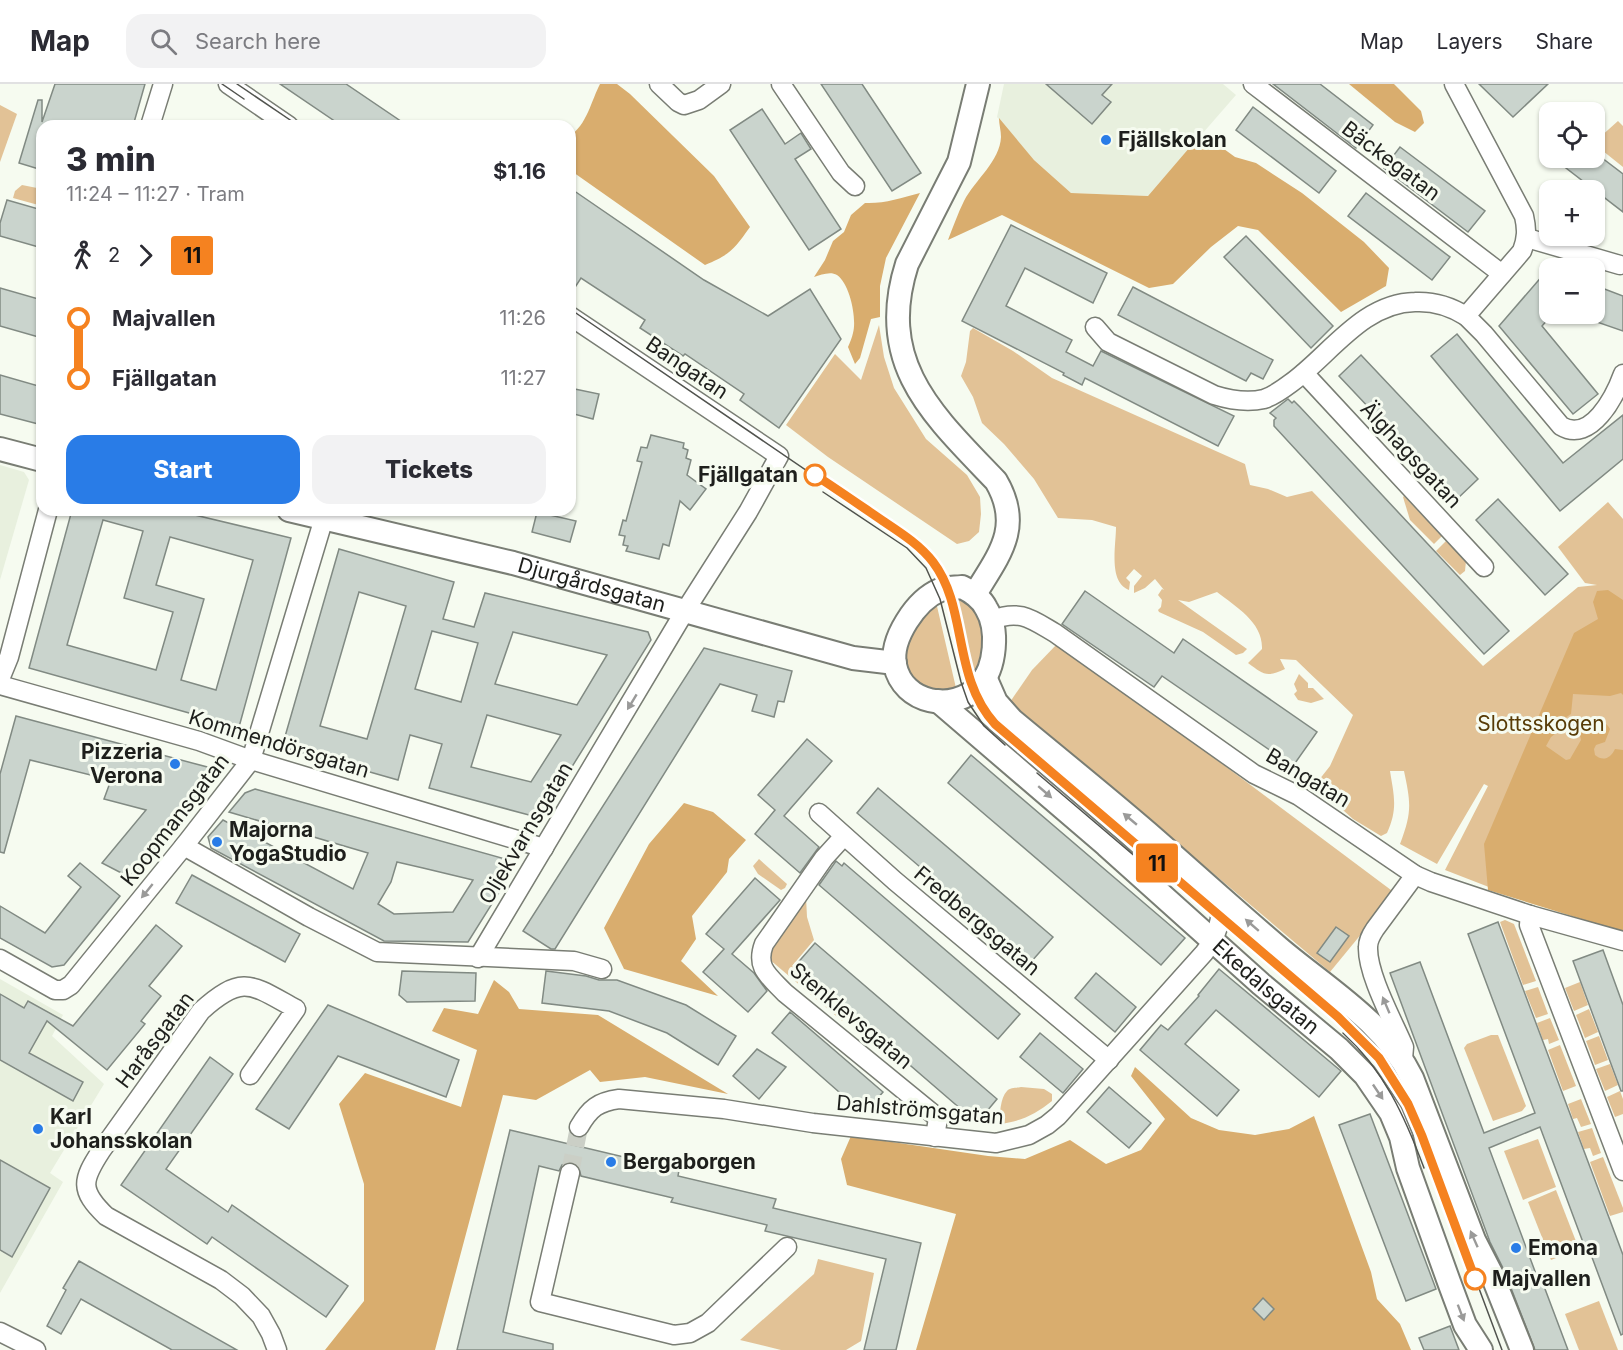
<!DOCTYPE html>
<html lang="en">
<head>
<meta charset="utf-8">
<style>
  :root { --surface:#fff; --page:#f2f2f3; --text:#2b2b33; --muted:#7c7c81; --line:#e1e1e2; --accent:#297ce7 }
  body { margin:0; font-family:Inter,sans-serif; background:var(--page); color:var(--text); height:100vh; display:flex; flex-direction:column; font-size:22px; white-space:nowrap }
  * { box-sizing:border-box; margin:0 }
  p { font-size:20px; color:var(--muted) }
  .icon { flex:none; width:33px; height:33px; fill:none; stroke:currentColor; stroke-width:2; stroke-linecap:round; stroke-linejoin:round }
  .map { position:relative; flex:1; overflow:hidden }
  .details { position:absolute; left:36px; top:36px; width:540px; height:396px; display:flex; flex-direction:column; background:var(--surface); border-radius:18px; box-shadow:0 2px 4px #0004 }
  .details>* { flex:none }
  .badge { padding:0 12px; border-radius:4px; font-size:21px; line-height:39px }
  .buttons { position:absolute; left:1539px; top:18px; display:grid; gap:12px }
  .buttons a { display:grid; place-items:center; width:66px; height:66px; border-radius:12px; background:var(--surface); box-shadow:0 2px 4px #0004; font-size:30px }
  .map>.badge { position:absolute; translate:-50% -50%; box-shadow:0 0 0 3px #fff }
  .legs { display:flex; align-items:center; gap:9px; height:66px; padding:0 30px; font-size:20px }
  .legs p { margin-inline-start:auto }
  .summary { display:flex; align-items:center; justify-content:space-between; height:102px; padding:0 30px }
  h1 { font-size:33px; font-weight:800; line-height:45px }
  .action { display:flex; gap:12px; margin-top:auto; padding:12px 30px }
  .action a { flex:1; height:69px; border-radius:18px; background:var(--accent); color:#fff; font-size:24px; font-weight:800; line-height:69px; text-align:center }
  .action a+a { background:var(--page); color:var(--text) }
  ul { padding:0 30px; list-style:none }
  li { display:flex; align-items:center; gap:21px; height:60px; font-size:22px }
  li i { display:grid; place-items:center; width:9px; height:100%; margin:0 8px; background:currentColor }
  li i::after { content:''; width:15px; height:15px; margin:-8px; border:4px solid; border-radius:50%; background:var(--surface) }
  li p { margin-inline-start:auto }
  li:first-child i { background:linear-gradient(#0000 50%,currentColor 0) }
  li:last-child i { background:linear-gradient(currentColor 50%,#0000 0) }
  header { display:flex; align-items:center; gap:36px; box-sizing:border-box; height:84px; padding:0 30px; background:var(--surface); border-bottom:2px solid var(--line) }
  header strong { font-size:28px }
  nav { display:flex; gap:33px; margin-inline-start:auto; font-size:21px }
  .search { width:420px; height:54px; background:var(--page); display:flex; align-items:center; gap:15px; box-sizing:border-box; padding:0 21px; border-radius:18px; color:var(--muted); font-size:22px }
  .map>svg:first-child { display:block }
</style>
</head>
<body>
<header>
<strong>Map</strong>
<div class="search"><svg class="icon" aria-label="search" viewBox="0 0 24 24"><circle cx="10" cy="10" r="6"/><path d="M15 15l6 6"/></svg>Search here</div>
<nav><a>Map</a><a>Layers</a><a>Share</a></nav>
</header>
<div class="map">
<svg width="1623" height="1266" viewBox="0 0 1623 1266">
  <rect width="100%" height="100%" fill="#f6fbf0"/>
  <g fill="#e8f0de">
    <path d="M1004,0H1223L1236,11L1148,112L1071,109L1034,76L997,33Z"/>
    <path d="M0,381L24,388L29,396L0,496Z"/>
    <path d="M0,895L63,931L52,952L104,1000L50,1089L63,1098L0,1209Z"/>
  </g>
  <g fill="#e2c296">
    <path d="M0,21L17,30L0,78Z"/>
    <path d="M1618,37L1623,42V83L1598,63L1603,59L1599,54Z"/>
    <path d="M22,101L42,105V122L13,114L15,107Z"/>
    <path d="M879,241L884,273L894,304L926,355L967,391L980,413L981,430L979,448L969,457L957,460L828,373L786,341L835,270L861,296Z"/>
    <path d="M973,244L1013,267L1052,294L1245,380L1250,401L1268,405L1287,413L1312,407L1483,582L1578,503L1597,501L1585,499L1558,463L1608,418L1623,435V844L1494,805L1445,786L1488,702L1484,700L1437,780L1400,760C1412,728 1411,720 1404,687H1390C1394,712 1398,725 1387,749L1381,752L1353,735L1315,701L1330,682L1353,631L1296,576L1280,575L1285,585C1266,594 1263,590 1248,579L1262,565C1263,538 1236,523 1217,508L1189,518L1178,516L1247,565L1243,569L1236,571L1203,548L1159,528L1158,526L1161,523L1162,516L1158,511L1162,505L1164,506L1155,495L1145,504L1134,509V502L1142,492L1134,485L1126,494L1130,498L1129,506C1108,498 1116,462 1116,443L1092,436L1058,434L1034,395L1004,360L982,339L973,313L961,292L966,278L970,247Z"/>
    <path d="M1404,412L1442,452L1434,460L1410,436L1403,413Z"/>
    <path d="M1446,457L1466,477L1465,487L1460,491L1436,467Z"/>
    <path d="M955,512C987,521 990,566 973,591Z"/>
    <path d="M936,518L956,604C951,605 943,609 938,609C916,608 901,585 905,565C907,551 926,527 936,518Z"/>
    <path d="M1059,558L1395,809L1330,888L1010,618L1032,586Z"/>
    <path d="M1299,590L1308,599V604H1313L1324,615L1311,619L1298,616L1294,610L1297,607L1294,600Z"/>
    <path d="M759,775L787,800L785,804L781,806L758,790L753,782Z"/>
    <path d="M806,813L807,833L814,856L792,882L848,931L842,937L769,875L768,866Z"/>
    <path d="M1505,836L1514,840L1536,897L1523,901L1500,838Z"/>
    <path d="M1580,898L1588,921L1574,927L1565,904Z"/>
    <path d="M1538,903L1548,930L1536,934L1525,907Z"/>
    <path d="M1589,925L1598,948L1585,954L1576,931Z"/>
    <path d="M1550,934L1559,956L1549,960L1548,955L1543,956L1537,939Z"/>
    <path d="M1491,951H1498L1526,1022L1522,1027L1493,1037L1464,964L1467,960Z"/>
    <path d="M1599,952L1608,976L1595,981L1586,957Z"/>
    <path d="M1560,961L1576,1002L1563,1007L1548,966Z"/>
    <path d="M1610,980L1618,1001L1605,1007L1596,985Z"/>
    <path d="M1021,1003L1044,1005L1052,1010V1017C1036,1030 1020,1038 999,1040C1000,1030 1000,1014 1007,1007C1010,1003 1017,1004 1021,1003Z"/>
    <path d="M1620,1007L1623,1015V1030L1615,1033L1607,1013Z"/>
    <path d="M1581,1015L1591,1040L1581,1043L1577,1034L1573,1035L1568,1020Z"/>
    <path d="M1592,1044L1601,1069L1593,1072L1590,1064L1584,1065L1578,1048Z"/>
    <path d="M1538,1055L1556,1103L1523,1116L1504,1067Z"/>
    <path d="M1603,1073L1623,1124V1128L1610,1132L1590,1078Z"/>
    <path d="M1556,1106L1579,1165L1551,1176L1528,1118Z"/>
    <path d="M818,1175L874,1189L861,1257L846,1266H781L740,1256L814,1190Z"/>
    <path d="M1599,1217L1618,1266H1579L1565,1230Z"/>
  </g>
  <g fill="#d9ad6e">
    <path d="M600,0H617L630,10L714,92L750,143C735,164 730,171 705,181L570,86V51C586,43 592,15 600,0Z"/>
    <path d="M1349,0H1394L1421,27L1424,39L1415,48L1395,38Z"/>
    <path d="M999,34L1034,76L1071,109L1148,112L1202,49L1235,73L1256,79L1302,109L1364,158L1389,184L1386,202L1341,228L1258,146L1238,142L1211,163L1173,200L1149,204L1002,131L948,156C953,143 958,129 964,117C975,96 1000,77 1001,53C1001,47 999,40 999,34Z"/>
    <path d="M920,109L886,174L880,202V233L871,235L860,274L855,280L848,263C850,258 852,254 853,249C857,235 850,200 837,191C830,187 821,191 814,193L825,176L833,157L844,148L851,131L865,119C883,120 901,114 920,109Z"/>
    <path d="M1608,506L1623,516V611L1621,609L1610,612L1573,610L1571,630L1559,638L1556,643L1560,646L1551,653L1546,662L1566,676L1570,675L1581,656L1578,642C1587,632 1604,633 1610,645L1605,658L1596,661L1594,665L1595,671C1603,678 1611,674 1615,665L1623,666V848L1488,806L1484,760L1574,549L1598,535L1593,518L1597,507Z"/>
    <path d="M684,719L713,728L746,756L729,775L727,788L692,832L696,855L681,877L718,912L624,885L604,844L649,760Z"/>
    <path d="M494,896L509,908L519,925L598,931L728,1010L645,993L600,998L590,986L536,1016L503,1011L435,1266H325L364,1217V1100L339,1020L365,989L461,1023L477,966L432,947L444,924L478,930Z"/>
    <path d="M1135,983L1191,1034L1219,1046L1255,1051L1289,1045L1314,1032L1371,1188L1377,1215L1400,1240L1411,1266H916L956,1130L847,1101L841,1075L851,1052L988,1072L1025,1075L1070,1056L1106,1080L1141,1066L1165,1035L1131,992Z"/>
  </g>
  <g fill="#cad4cd" stroke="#818a83" stroke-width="1.5" fill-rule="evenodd">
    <path d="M55,0H145L133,42H42V86L19,79L38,16H42V38Z"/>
    <path d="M280,0H346L408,42H342Z"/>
    <path d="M821,0H862L921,89L892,107Z"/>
    <path d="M1046,0H1112L1102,11L1111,18L1092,40Z"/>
    <path d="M1273,0H1320L1373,41L1356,64Z"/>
    <path d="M1479,0H1548L1513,33Z"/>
    <path d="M1253,23L1336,87L1319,109L1236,46Z"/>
    <path d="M762,25L785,60L801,49L811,65L795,75L841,145L809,166L730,46Z"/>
    <path d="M1400,63L1485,127L1468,148L1384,84Z"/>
    <path d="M1553,74H1602L1623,90V128Z"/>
    <path d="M570,104L704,196L768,232L810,205L841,255L779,344L740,316L744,310L685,270L683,272L640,244L645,236L581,194L570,211Z"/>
    <path d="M1366,109L1450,173L1432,196L1348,132Z"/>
    <path d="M7,116L42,126V164L0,152V139Z"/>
    <path d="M1011,141L1107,189L1093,219L1025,184L1006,222L1072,256L1066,268L1093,282L1101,267L1234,332L1218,362L1085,294L1082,301L1063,291L1064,289L962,237Z"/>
    <path d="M1246,152L1333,242L1311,264L1224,173Z"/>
    <path d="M1550,183V233L1542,242L1598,310L1573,330L1499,242Z"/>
    <path d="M1594,201L1623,212V247L1594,237Z"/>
    <path d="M1133,203L1273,276L1263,295L1251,289L1246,297L1118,231Z"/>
    <path d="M0,204L42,216V254L0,242Z"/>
    <path d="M1457,250L1563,379L1623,331V375L1560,427L1431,272Z"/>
    <path d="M1361,271L1478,395L1456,416L1339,292Z"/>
    <path d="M0,291L42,303V341L0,330Z"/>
    <path d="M570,304L599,310L593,335L570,329Z"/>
    <path d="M1288,315L1292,319L1294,317L1300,323L1509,547L1484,570L1274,342V336L1276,334L1270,329Z"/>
    <path d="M651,351L684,359L683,364L688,366L686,374L691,376L687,391L706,405L690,426L680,417L669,462L663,460L659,475L626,467L628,462L623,461L625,452L619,451L623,436L626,437L642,378L637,377L641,363L647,364Z"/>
    <path d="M1498,415L1568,490L1545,511L1476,436Z"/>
    <path d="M72,426H174L291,454L239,643L29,584ZM103,436L143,447L124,514L173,528L156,586L67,561ZM170,453L253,476L216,606L181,596L204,515L156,501Z"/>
    <path d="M537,428L576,437L570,458L532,448Z"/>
    <path d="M339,465L454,498L443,535L474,543L485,509L648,548L651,556L540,734L429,704L442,660L410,651L398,696L282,663ZM359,508L406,522L367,655L320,642ZM432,547L478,559L461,618L415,605ZM513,548L607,571L577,621L495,600ZM487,631L561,651L531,698L471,683Z"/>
    <path d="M1085,507L1174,569L1183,555L1317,648L1293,682L1162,592L1154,603L1062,540Z"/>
    <path d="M704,564L792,587L784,618L778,617L774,633L752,627L757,611L720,600L555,865H551L523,847Z"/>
    <path d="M16,632L211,684L215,694L133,795L102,779L146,726L104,715L111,696L30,676L4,769L0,768V690Z"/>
    <path d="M807,655L832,677L784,732L819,763L800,789L755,750L775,726L758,711Z"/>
    <path d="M971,671L1185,854L1161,881L948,699Z"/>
    <path d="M878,704L1053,853L1031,878L857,729Z"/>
    <path d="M255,705L509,776L513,786L468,858L384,857L211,764L208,753L223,736L353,805L368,769L229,728L245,709ZM397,778L423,784L473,796L453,828L394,830L378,820L391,798Z"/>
    <path d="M836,777L842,782L844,779L1020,930L998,955L819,801Z"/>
    <path d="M80,779L120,812L64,881L52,883L0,854V822L45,849L81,803L68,792Z"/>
    <path d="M192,791L300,850L285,878L176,819Z"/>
    <path d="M755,794L780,816L732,870L754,889L767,907L748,928L703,888L724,865L706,850Z"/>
    <path d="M1498,838L1623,1171V1250L1621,1251L1587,1160L1584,1161L1540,1043L1489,1064L1539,1198L1542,1197L1568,1266H1535L1504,1186L1490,1158L1390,889L1420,878L1484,1049L1535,1029L1468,850Z"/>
    <path d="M156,841L182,862L149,902L161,912L141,937L145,940L107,986L47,937L29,969L83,998L73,1017L0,976V910L24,924L28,917L73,942Z"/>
    <path d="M1336,843L1349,852L1330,878L1317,869Z"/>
    <path d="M815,859L997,1015L977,1039L795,882Z"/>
    <path d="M1603,866L1623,921V1007H1621L1573,877Z"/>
    <path d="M1219,885L1341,987L1319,1013L1216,926L1185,960L1239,1006L1217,1032L1140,966L1161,941L1168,946L1199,912L1198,911Z"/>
    <path d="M402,887L476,889L475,917L407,918L399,911Z"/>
    <path d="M546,887L586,892L599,896H617L686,921L736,952L718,981L667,949L609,927L542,919Z"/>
    <path d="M1096,889L1136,923L1115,948L1075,914Z"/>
    <path d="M328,921L459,976L446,1013L338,972L289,1045L256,1025Z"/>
    <path d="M790,928L883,1008L864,1030L772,949Z"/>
    <path d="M1040,949L1083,985L1063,1009L1020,973Z"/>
    <path d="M757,965L786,983L759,1015L733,992Z"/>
    <path d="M210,973L233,990L166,1085L228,1128L232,1121L348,1202L326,1233L212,1153L207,1160L121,1101Z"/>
    <path d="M1109,1003L1151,1039L1129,1064L1087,1028Z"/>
    <path d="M1370,1030L1436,1205L1406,1217L1339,1041Z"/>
    <path d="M510,1046L679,1086L678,1092L776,1115L773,1124L921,1159L896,1266H864L886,1175L765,1147L767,1141L671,1118L673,1114L581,1092L578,1081L572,1078L562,1081L559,1087L539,1082L503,1248L553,1260V1266H457Z"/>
    <path d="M0,1076L50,1104L12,1173L0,1166Z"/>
    <path d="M79,1177L237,1266H172L81,1215L61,1250L47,1242L66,1206L63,1204Z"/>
    <path d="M1263,1214L1274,1225L1264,1236L1253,1225Z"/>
    <path d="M1450,1242L1459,1266H1424L1419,1254Z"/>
  </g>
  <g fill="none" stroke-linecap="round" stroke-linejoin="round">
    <path stroke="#cbcfc6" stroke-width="18" stroke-dasharray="18 9" stroke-linecap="butt" d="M570,1089L579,1043"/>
    <g stroke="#797d74" stroke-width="21">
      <g id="minor">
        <path d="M228,0L289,42"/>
        <path d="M659,0L678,18L684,21L699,16L721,0"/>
        <path d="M781,0L841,89L855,102"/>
        <path d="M1253,0L1502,190"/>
        <path d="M1454,0L1524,132C1527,145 1527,154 1522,167L1466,232L1484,250L1561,342C1591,360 1615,312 1623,290"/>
        <path d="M150,42L163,0"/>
        <path d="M1527,154L1620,181"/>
        <path d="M1095,243L1108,258L1214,311C1230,316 1247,319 1264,315C1273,312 1283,305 1291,299C1330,271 1362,219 1415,218C1434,217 1450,222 1466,232"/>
        <path d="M1304,289L1484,483"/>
        <path d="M992,536C1020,525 1031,535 1055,549L1254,690L1299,712L1415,791L1431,798L1530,831L1623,857"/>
        <path d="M0,595L9,573L48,426"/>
        <path d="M0,601L199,657L251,676L544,764"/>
        <path d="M819,729L895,797L1109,976"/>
        <path d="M844,752L824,774L764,860C755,884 769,892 785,909L938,1034L935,1053"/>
        <path d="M184,762L309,833L377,868L574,877L602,885"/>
        <path d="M1530,831L1529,841L1623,1087"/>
        <path d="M478,874L685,527L748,428L779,372L570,232"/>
        <path d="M0,875L55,906H63L71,901L184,762L251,676L324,434"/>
        <path d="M1403,975L1404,963C1393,937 1367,890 1368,863C1368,856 1371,851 1375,845L1415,791"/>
        <path d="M250,991L296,925C252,901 243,889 201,927L101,1067C82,1096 79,1106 106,1132L221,1196L242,1212L261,1232L271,1250L277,1266"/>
        <path d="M579,1043C590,1024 598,1018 619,1015L724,1025L813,1039L996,1059L1029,1051L1047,1041L1058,1032L1204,869C1218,852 1221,836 1222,815"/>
        <path d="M570,1089L540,1218L674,1251L690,1249L708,1239L787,1163"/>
        <path d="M0,1248L36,1266"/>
      </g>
    </g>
    <g stroke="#797d74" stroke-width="26">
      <g id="tertiary">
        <path d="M0,365L42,376"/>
        <path id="s1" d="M289,426L513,479L853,574L895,579"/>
        <path d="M962,503C972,508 981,514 986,524C999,545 996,584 979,602C953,629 903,620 895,581C890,555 916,516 940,506C947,503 955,504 962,503Z"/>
        <path d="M975,510C999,471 1023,443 996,397C933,331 875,280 907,180L959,78L978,0"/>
        <path d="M985,593L996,618L1012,636C1060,676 1109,715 1156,756C1197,792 1238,829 1279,864C1326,904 1384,937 1412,994L1474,1156L1492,1191L1522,1266"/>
        <path id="s2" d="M938,617L1106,761L1261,900L1339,965L1365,991L1391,1029L1401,1053L1408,1084L1449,1198L1465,1241L1481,1266"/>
      </g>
    </g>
    <use href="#minor" stroke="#fff" stroke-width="18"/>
    <use href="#tertiary" stroke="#fff" stroke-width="22"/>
    <g stroke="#51534e" stroke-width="1.5">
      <path d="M222,0L244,15"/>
      <path d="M237,0L299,42"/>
      <path d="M570,225L920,464C932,476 942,489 948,506C964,551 961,603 995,640L1338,933C1380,971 1399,1000 1422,1052L1502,1266"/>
      <path d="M823,408L907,464L926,484L940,515L961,598L968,618L984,642L1005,661"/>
      <path d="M1037,689L1151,786"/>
      <path d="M1343,949C1384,986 1405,1033 1424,1084"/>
    </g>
  </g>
  <defs><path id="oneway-solid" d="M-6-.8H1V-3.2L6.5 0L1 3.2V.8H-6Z" transform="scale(1.5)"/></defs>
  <g fill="#9a9a99">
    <use href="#oneway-solid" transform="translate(632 618) rotate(121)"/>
    <use href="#oneway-solid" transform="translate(1045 708) rotate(41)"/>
    <use href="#oneway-solid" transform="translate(1130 735) rotate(-140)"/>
    <use href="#oneway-solid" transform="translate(147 807) rotate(129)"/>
    <use href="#oneway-solid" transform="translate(1252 841) rotate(-139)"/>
    <use href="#oneway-solid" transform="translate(1386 921) rotate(-113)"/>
    <use href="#oneway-solid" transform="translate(1378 1008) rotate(56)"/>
    <use href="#oneway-solid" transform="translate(1474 1155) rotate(-114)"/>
    <use href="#oneway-solid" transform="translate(1461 1229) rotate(69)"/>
  </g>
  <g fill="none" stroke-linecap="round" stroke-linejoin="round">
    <g stroke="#fff" stroke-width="14">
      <path id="line-1" d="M815,391C838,406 861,422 883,437C901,449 920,461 933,478C968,524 952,593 995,640L1338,933L1379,974L1408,1020L1422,1052L1475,1195"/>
    </g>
    <use href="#line-1" stroke="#f58220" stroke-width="9"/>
  </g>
  <g fill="#297ce7" stroke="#f6fbf0" stroke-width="2">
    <circle cx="1106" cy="56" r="6"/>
    <circle cx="175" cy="680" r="6"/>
    <circle cx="217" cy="758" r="6"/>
    <circle cx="38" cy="1045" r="6"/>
    <circle cx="611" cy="1078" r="6"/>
    <circle cx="1516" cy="1164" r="6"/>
  </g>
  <g fill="#fff" stroke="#f58220" stroke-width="3">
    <circle cx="815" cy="391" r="10"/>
    <circle cx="1475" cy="1195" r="10"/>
  </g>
  <g text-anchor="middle" stroke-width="6" stroke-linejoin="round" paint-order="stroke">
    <g font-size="21" font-weight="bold" fill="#1e1f1c" stroke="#f6fbf0" text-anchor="start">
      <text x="1118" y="63">Fjällskolan</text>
      <text x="163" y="675" text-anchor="end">Pizzeria<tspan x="163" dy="24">Verona</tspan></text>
      <text x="229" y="753">Majorna<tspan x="229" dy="24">YogaStudio</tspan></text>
      <text x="50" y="1040">Karl<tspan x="50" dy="24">Johansskolan</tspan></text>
      <text x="623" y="1085">Bergaborgen</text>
      <text x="1528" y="1171">Emona</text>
    </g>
    <g font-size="21" fill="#1e1f1c" stroke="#f6fbf0">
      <text transform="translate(1391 77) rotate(37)" y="7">Bäckegatan</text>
      <text transform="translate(687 284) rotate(34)" y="7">Bangatan</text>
      <text transform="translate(1411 371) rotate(47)" y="7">Älghagsgatan</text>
      <text dy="7" stroke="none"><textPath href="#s1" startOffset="312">Djurgårdsgatan</textPath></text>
      <text transform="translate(279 660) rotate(17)" y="7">Kommendörsgatan</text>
      <text transform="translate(1308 694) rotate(31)" y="7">Bangatan</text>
      <text transform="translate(175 736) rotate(-52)" y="7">Koopmansgatan</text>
      <text transform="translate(526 749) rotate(-59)" y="7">Oljekvarnsgatan</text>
      <text transform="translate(977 837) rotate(40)" y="7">Fredbergsgatan</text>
      <text dy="7" stroke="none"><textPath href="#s2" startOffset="435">Ekedalsgatan</textPath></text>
      <text transform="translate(851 932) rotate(40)" y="7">Stenklevsgatan</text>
      <text transform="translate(155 956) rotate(-53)" y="7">Haråsgatan</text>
      <text transform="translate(920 1026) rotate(5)" y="7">Dahlströmsgatan</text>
    </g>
    <g font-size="21" font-weight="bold" fill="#1e1f1c" stroke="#f6fbf0" text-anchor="end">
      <text x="798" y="398">Fjällgatan</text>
      <text x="1492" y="1202" text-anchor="start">Majvallen</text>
    </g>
    <g font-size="21" fill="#583b06" stroke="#f6fbf0">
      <text x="1541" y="647">Slottsskogen</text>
    </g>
  </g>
</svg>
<div class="buttons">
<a><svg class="icon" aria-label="locate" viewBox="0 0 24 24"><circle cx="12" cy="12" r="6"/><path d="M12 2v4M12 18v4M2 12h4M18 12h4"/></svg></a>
<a>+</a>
<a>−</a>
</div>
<b class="badge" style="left:1157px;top:779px;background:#f58220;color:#111">11</b>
<section class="details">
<div class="summary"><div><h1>3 min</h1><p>11:24 – 11:27 · Tram</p></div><b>$1.16</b></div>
<div class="legs"><svg class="icon" aria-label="walk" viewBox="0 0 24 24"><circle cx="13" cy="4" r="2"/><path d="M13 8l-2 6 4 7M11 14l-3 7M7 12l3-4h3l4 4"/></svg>2<svg class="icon" aria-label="forward" viewBox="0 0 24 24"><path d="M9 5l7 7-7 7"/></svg><b class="badge" style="background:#f58220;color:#111">11</b></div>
<ul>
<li><i style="color:#f58220"></i><b>Majvallen</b><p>11:26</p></li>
<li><i style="color:#f58220"></i><b>Fjällgatan</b><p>11:27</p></li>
</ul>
<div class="action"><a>Start</a><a>Tickets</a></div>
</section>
</div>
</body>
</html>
